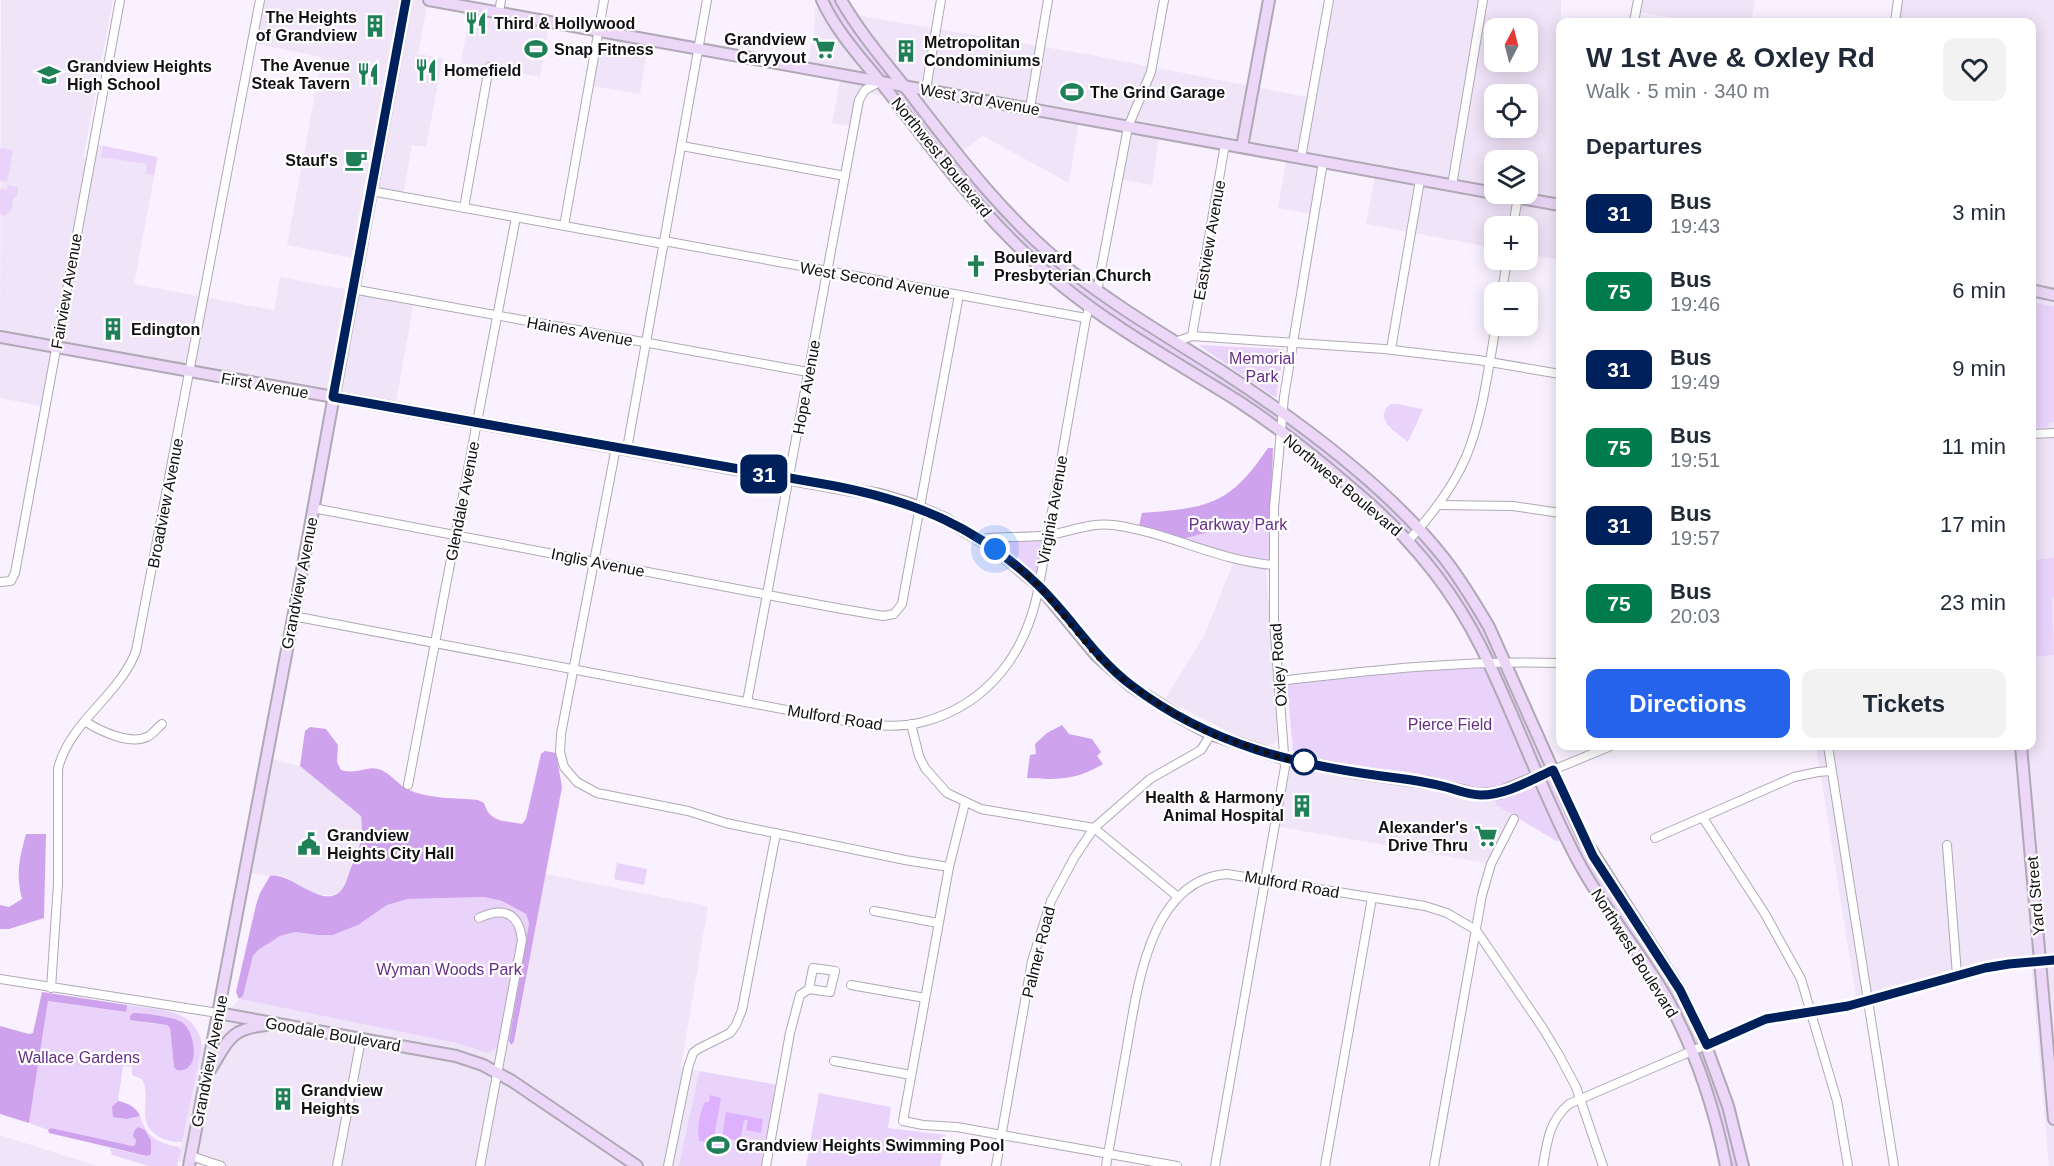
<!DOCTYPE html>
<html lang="en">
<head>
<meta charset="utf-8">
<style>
  :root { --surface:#fff; --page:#f2f2f3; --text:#1f2937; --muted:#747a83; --accent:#2563eb }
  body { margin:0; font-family:Arial,sans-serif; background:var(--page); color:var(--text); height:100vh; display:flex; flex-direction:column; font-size:22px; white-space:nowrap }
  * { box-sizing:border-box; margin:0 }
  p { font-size:20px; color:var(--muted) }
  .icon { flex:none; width:33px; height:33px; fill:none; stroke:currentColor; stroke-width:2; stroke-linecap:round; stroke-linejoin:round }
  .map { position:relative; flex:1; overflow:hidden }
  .side { position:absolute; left:1556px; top:18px; width:480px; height:732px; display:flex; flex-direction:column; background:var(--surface); border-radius:12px; box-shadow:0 3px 15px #0003 }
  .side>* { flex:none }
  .badge { padding:0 12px; border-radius:9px; font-size:21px; line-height:39px }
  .needle { width:39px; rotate:7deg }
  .controls { position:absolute; left:1484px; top:18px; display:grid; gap:12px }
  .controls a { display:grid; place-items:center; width:54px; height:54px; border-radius:12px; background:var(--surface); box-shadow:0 3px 15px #0003; font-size:30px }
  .you { position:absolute; width:30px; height:30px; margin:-15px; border:4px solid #fff; border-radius:50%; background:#1a73e8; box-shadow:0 0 0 9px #1a73e833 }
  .map>.badge { position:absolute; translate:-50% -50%; box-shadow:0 0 0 3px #fff }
  h2 { padding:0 30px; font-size:22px; line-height:54px }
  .round { display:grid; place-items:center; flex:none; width:63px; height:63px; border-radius:12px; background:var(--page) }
  .headline { display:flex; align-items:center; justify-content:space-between; height:102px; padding:0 30px }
  h1 { font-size:28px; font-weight:800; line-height:45px }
  .cta { display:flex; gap:12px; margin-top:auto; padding:12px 30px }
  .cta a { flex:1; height:69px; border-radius:12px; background:var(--accent); color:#fff; font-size:24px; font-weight:800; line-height:69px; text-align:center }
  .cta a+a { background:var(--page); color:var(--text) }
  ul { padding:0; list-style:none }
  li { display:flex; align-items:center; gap:18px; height:78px; padding:0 30px }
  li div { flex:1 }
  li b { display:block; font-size:22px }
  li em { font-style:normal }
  li .badge { min-width:66px; font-weight:700; text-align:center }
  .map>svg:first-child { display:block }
</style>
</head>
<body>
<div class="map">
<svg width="2054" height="1166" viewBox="0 0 2054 1166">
  <rect width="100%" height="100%" fill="#f9f1ff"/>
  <g fill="#f0e4f9" fill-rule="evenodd">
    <path d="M1,0H113L83,159L94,155L96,144L158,157L134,284L274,310L280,277L414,302L395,407L56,351L46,407L0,398Z"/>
    <path d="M259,0H428L418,54L443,58L426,147L412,145L403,195L371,189L357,259L287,245L322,57L251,43Z"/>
    <path d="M1330,0H1561L1560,260L1527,254V226H1494V248L1366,224L1375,175L1326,166L1318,215L1278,208L1287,156L1160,132L1152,185L1118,179L1128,126L1080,117L1069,183L983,136L950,160L901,99L862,92L855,127L832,123L841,75L807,69L814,33L815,8L1091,55L1312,98ZM1494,28H1527V62H1494ZM1494,94H1527V128H1494ZM1494,160H1527V194H1494Z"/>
    <path d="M1641,0H1755L1751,22H1697L1639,12Z"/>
    <path d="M1895,0H2054V306L2031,302V22H1891Z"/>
    <path d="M471,7L550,20L540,77L461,63Z"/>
    <path d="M597,30L649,39L640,94L587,85Z"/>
    <path d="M2054,422V1166H2049L2031,962L2001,966L1856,997L1816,746H2031V428L2048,427L2049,423Z"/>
    <path d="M1233,563L1266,569L1279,738L1275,743L1268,745L1229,732L1165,699L1205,634Z"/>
    <path d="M1293,752L1327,761L1421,774L1455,781L1496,798V805L1520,819L1492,864L1275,826L1285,769Z"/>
    <path d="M266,758L300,766L362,816L363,831L361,844L342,890L333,895H319L301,887L286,877L276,874L270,876L244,872Z"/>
    <path d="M545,874L708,906L681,1067L699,1071L679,1166H204L178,1161L202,1047L239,999L456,1043L488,1053L509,1041L511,1044L515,1042Z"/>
    <path d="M0,1135L97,1166H0Z"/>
  </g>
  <g fill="#ead3fb" fill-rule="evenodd">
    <path d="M822,0H841L946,140L1049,253L1283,413L1404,513L1469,593L1583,837L1694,1017L1743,1166H1726L1718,1128L1665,996L1580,865L1482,649L1408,541L1308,452L1060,285L976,203Z"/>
    <path d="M103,146L157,157L154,175L146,174L147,164L101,157Z"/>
    <path d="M0,148L13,150L7,182L0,181Z"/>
    <path d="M8,185L18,187L17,196L13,198L12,210L4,216L0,213V189L7,190Z"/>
    <path d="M2031,302L2054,306V422L2049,423V427L2031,428Z"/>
    <path d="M1198,345L1284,349L1276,398Z"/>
    <path d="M1390,404H1397L1423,409L1408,442C1396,432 1373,420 1390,404Z"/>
    <path d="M1268,448H1273L1269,559L1243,558L1139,526L1142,513C1208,508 1229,506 1268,448Z"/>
    <path d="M1046,537L1039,581L988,540Z"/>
    <path d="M2054,558V597L2052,598L2054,655L2031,657V560Z"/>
    <path d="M1484,668L1560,838L1558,842L1496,805V798L1455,781L1421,774L1327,761L1293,752L1287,684L1382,673Z"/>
    <path d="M617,863L647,869L644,885L614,879Z"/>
    <path d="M484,897L502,901L526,914L529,923L509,1041L488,1053L456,1043L239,999L243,996L253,956L258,950L280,936L295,932L317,935H333L358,925L387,905L408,899Z"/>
    <path d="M48,1001L125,1012L127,1005C157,1010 198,1007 202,1047L182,1142C165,1143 144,1133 145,1112C145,1099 148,1092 142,1079L132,1075V1067L123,1066L118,1101L115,1103L127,1119L140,1116C147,1138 158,1143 179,1147L181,1150L177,1166H149L112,1155L110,1148L147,1156L133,1136L136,1140L135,1145L128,1146L51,1128L48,1130L29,1123ZM139,1022L183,1023C188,1037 199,1055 189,1068L174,1067L170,1028L167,1025Z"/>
    <path d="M699,1071L779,1085L763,1166H679Z"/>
    <path d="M819,1093L891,1107L888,1128L946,1135L940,1166H806Z"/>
  </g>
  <g fill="#cfa2ee">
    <path d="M1268,448H1273L1270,521L1226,527L1183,539L1139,526L1142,513C1208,508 1229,506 1268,448Z"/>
    <path d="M1062,725L1069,734L1092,739L1101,752L1097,756L1103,764C1077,780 1057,780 1027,778L1030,755L1036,754L1035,744L1047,733Z"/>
    <path d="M310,727L326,729L338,745L337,762L341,770C358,775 366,766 378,769C389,771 398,785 409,790C429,799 456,798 478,800L484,803C490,823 503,820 522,824L526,819L541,754L545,751L556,753L562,787L514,1042L511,1045L509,1041L529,923L526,914L502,901L484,897L408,899L387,905L358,925L333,935H317L295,932L280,936L258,950L253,956L243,996L239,999L236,992L256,905L260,893L270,876C290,870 325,914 343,888C346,883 348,876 350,870C359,850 364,839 361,816L300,766L305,731Z"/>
    <path d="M26,834H46L44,918L9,929H0V905L9,907L22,899C16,874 19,859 26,834Z"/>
    <path d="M42,992L127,1005L126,1012L48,1001L29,1123L0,1114V1026L29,1034L33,1033Z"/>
    <path d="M133,1013C143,1013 176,1017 183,1023C196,1034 201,1074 177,1070L174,1067L170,1028L167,1025L130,1020V1016Z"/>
    <path d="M118,1101C128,1103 136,1107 140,1116L127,1119L113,1117L112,1107Z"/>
    <path d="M138,1127L145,1130L151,1141V1154L147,1156L49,1133L48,1130L51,1128L132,1146L135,1145L136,1140L133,1136L134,1131Z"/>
  </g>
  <g fill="#deb1fe">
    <path d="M710,1095L721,1098L713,1143L699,1141C697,1126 699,1114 705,1102H709Z"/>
    <path d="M726,1112L763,1119L761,1133L746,1130L748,1120H744L740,1141L722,1137Z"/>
  </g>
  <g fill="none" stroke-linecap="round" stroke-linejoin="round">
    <g stroke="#afa8b5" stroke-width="10">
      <g id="street">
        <path d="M499,13L501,0"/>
        <path d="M1634,22L1638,0"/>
        <path d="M1895,22L1898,0"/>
        <path d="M926,89L941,0"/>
        <path d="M1030,108L1048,0"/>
        <path d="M682,146L845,176"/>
        <path d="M1301,158L1329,0"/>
        <path d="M1452,185L1483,0"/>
        <path d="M371,191L664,244"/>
        <path d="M464,208L489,67"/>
        <path d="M564,226L604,0"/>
        <path d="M1513,226L1518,197"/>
        <path d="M664,241L1086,318"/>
        <path d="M352,289L808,372"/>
        <path d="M1097,291L1128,127L1151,72L1164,0"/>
        <path d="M1502,292L1507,260"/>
        <path d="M1192,336L1225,144"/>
        <path d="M1175,342L1192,336L1384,349L1478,360L1560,374"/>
        <path d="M1391,349L1420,180"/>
        <path d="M2031,434L2054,433"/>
        <path d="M616,447L561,734L560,752L564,767L577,782L597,793L688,811L726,823L905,860L949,867"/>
        <path d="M627,449L707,0"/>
        <path d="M1438,505L1513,506L1560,513"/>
        <path d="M313,508L831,607L883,616L894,614L902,604L959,295"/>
        <path d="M980,539C1003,536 1027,538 1049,535C1070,532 1091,522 1113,525C1168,532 1218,561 1273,565"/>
        <path d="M1408,541C1430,517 1453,487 1466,457C1483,416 1488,369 1496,326"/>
        <path d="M0,582L11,581L15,573L120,0"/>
        <path d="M293,616L850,722C874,726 900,728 923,722C990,704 1027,651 1039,586L1086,318L1090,306"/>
        <path d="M1279,681C1372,670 1466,660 1560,663"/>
        <path d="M747,702L859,100L865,90L879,82"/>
        <path d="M86,722C100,731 130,745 147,737C152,735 157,728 162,724"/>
        <path d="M911,724L919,756L925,768L947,793L981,809L1094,828L1178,897"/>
        <path d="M1828,746L1894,1166"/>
        <path d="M1553,770L1611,746"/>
        <path d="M408,785L516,217"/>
        <path d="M965,803L949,867L903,1121L923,1125L957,1127L1177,1166"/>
        <path d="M1703,818L1765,914L1801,979L1837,1101L1848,1166"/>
        <path d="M1655,838L1794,777L1818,772L1831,771"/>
        <path d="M1947,845L1957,975"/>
        <path d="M874,911L938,923"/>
        <path d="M479,918C503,907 519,912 522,940L480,1166"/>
        <path d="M0,979L218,1013"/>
        <path d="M851,985L925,998"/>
        <path d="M51,988L58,884V769C69,722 120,695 136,651L260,0"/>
        <path d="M834,1061L911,1075"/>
        <path d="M191,1156L221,1166"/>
        <path d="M337,1166L361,1039"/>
        <path d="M668,1166L688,1068L693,1053L698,1049L730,1033L736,1025L742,1010L776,833"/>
        <path d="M766,1166L790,1033L800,995L809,989L830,992L835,971L813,968L809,989"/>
        <path d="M996,1166L1032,961L1051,901L1074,858L1094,828L1150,779L1201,750L1211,734"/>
        <path d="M1106,1166C1113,1128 1119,1090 1126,1052C1137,992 1148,880 1227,874L1425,906L1447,913L1476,930L1542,1027L1559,1055L1576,1087L1603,1166"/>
        <path d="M1215,1166L1285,767L1274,621V508L1284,397L1323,162"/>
        <path d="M1325,1166L1372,898"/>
        <path d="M1434,1166L1482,895L1491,864L1514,819"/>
        <path d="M1543,1166C1547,1142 1549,1121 1569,1104L1766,1019L1848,1006L1985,968L2009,964L2054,960"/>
      </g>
    </g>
    <g stroke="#afa8b5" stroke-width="14">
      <g id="secondary">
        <path d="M429,0L1494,193"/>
        <path d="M822,0C838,36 869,66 893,98C944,165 995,231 1060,284C1115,329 1178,363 1238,401C1284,431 1328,467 1370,504C1415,544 1454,593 1481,647C1516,717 1541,792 1578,861C1603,908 1638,949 1665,995C1695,1049 1714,1106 1726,1166"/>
        <path d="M841,0C860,33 885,62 909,92C958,156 1007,221 1071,271C1118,308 1170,338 1220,370C1297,420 1387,486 1444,558C1461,580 1475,603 1489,627L1583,837L1680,990L1702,1035L1728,1106L1743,1166"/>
        <path d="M1242,147L1269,0"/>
        <path d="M1498,194L1560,205"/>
        <path d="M2031,290L2054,295"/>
        <path d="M0,337L880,495L910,504L945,519L995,549L1039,586L1096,655L1115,672L1131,686L1183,719L1211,734L1286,759L1352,772L1430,783L1479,795L1499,793L1553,770"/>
        <path d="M2021,746L2054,1119"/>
        <path d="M218,1013L456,1056L483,1065L512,1081L637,1166"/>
        <path d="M210,1070C228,1042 228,1029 266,1025"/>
        <path d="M189,1166L304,560L406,0"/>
      </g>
    </g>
    <use href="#street" stroke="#fff" stroke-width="8"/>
    <use href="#secondary" stroke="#ecd7f9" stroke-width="10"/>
  </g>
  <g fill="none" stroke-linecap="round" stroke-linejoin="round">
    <g stroke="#fff" stroke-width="14">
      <path id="line" d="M406,0L333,397L835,486C917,502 978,527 1039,586C1072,618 1094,657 1131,685C1211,746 1299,766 1397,778C1413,780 1430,783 1446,787C1457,790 1469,795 1481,795C1506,795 1531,780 1553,770L1593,856L1680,990L1707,1045L1766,1019L1848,1006L1985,968L2009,964L2054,960"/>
    </g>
    <use href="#line" stroke="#00205b" stroke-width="9"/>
    <path stroke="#121014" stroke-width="6" stroke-dasharray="0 10.8" d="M995,549L1039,586L1096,655L1131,686L1183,719L1211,734L1286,759L1304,762"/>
  </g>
  <defs>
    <g id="restaurant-bare" transform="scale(1.8)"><path d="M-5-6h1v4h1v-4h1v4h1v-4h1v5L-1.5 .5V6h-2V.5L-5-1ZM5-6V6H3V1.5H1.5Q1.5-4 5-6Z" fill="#1f8058" stroke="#fff" stroke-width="2.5" paint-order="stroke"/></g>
    <g id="building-bare" transform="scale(1.8)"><path d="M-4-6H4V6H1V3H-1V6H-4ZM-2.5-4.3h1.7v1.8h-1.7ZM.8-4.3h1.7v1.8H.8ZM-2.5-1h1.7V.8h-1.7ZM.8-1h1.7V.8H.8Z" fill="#1f8058" stroke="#fff" stroke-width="2.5" paint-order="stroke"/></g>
    <g id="supermarket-bare" transform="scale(1.8)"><path d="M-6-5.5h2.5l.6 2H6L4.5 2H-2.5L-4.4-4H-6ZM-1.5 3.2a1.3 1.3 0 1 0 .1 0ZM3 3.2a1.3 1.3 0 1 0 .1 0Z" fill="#1f8058" stroke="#fff" stroke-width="2.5" paint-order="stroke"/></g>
    <g id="stadium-bare" transform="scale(1.8)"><path d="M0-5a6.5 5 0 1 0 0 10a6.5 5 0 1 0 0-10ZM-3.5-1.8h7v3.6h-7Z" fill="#1f8058" stroke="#fff" stroke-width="2.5" paint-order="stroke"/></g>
    <g id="school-bare" transform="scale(1.8)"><path d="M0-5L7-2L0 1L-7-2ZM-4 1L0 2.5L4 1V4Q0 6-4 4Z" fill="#1f8058" stroke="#fff" stroke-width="2.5" paint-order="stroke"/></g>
    <g id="cafe-bare" transform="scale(1.8)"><path d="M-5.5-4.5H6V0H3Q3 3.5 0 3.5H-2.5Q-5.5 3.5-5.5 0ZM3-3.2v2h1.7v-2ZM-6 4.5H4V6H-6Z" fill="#1f8058" stroke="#fff" stroke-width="2.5" paint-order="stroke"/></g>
    <g id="church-bare" transform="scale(1.8)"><path d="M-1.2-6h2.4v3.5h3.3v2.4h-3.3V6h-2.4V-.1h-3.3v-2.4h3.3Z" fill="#1f8058" stroke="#fff" stroke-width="2.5" paint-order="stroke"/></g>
    <g id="civic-bare" transform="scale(1.8)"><path d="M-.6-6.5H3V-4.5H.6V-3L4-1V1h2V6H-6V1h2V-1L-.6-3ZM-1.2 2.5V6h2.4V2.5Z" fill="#1f8058" stroke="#fff" stroke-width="2.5" paint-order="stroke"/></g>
  </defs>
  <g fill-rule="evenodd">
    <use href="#restaurant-bare" x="476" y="23"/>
    <use href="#building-bare" x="375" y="26"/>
    <use href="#supermarket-bare" x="824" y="48"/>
    <use href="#stadium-bare" x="536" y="49"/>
    <use href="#building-bare" x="906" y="51"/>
    <use href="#restaurant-bare" x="426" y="70"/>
    <use href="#restaurant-bare" x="368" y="74"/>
    <use href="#school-bare" x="49" y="75"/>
    <use href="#stadium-bare" x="1072" y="92"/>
    <use href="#cafe-bare" x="356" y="160"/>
    <use href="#church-bare" x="976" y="266"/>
    <use href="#building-bare" x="113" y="329"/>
    <use href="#building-bare" x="1302" y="806"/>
    <use href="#supermarket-bare" x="1486" y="836"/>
    <use href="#civic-bare" x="309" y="844"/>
    <use href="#building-bare" x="283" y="1099"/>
    <use href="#stadium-bare" x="718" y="1145"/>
  </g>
  <circle fill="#fff" stroke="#00205b" stroke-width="3" cx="1304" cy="762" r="12"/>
  <g text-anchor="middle" stroke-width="4.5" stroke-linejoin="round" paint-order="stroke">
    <g font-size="16" font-weight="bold" fill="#121014" stroke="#fff" text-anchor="start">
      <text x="357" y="23" text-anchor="end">The Heights<tspan x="357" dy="18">of Grandview</tspan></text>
      <text x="494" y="29">Third &amp; Hollywood</text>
      <text x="806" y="45" text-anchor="end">Grandview<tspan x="806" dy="18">Caryyout</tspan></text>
      <text x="924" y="48">Metropolitan<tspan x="924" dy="18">Condominiums</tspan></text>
      <text x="554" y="55">Snap Fitness</text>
      <text x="350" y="71" text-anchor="end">The Avenue<tspan x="350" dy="18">Steak Tavern</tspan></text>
      <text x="67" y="72">Grandview Heights<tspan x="67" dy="18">High School</tspan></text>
      <text x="444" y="76">Homefield</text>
      <text x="1090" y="98">The Grind Garage</text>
      <text x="338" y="166" text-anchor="end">Stauf's</text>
      <text x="994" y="263">Boulevard<tspan x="994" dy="18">Presbyterian Church</tspan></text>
      <text x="131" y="335">Edington</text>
      <text x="1284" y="803" text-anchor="end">Health &amp; Harmony<tspan x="1284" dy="18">Animal Hospital</tspan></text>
      <text x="1468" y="833" text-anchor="end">Alexander's<tspan x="1468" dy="18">Drive Thru</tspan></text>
      <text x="327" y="841">Grandview<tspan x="327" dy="18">Heights City Hall</tspan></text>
      <text x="301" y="1096">Grandview<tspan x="301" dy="18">Heights</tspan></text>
      <text x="736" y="1151">Grandview Heights Swimming Pool</text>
    </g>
    <g font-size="16" fill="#121014" stroke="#fff">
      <text transform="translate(980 99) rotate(10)" y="6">West 3rd Avenue</text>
      <text transform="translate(942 157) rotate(51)" y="6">Northwest Boulevard</text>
      <text transform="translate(1209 240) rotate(-80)" y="6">Eastview Avenue</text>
      <text transform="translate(875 280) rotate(10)" y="6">West Second Avenue</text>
      <text transform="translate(66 291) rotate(-80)" y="6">Fairview Avenue</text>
      <text transform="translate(580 331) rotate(10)" y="6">Haines Avenue</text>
      <text transform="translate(265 385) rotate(10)" y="6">First Avenue</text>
      <text transform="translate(806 387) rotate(-80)" y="6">Hope Avenue</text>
      <text transform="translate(1343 485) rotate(40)" y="6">Northwest Boulevard</text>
      <text transform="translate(462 501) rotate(-79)" y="6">Glendale Avenue</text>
      <text transform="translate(165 503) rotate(-79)" y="6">Broadview Avenue</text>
      <text transform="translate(1052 510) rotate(-80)" y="6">Virginia Avenue</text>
      <text transform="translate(598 562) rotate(11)" y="6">Inglis Avenue</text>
      <text transform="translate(299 583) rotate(-79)" y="6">Grandview Avenue</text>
      <text transform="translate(1278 665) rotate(-94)" y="6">Oxley Road</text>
      <text transform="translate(835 717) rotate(9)" y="6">Mulford Road</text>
      <text transform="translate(1292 884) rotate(10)" y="6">Mulford Road</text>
      <text transform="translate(2035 896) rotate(-95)" y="6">Yard Street</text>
      <text transform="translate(1038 952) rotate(-76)" y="6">Palmer Road</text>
      <text transform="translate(1635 953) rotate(58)" y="6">Northwest Boulevard</text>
      <text transform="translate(333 1034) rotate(10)" y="6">Goodale Boulevard</text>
      <text transform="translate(209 1061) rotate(-79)" y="6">Grandview Avenue</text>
    </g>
    <g font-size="16" fill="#662e86" stroke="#fff">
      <text x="1262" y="364">Memorial<tspan x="1262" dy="18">Park</tspan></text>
      <text x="1238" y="530">Parkway Park</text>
      <text x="1450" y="730">Pierce Field</text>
      <text x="449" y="975">Wyman Woods Park</text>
      <text x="79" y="1063">Wallace Gardens</text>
    </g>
  </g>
</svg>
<div class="controls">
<a><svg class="needle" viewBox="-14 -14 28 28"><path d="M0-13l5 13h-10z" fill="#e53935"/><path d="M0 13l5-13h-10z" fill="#747a83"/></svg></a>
<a><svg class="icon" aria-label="locate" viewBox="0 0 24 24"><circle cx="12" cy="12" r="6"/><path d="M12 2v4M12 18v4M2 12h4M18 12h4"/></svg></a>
<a><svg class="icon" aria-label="layers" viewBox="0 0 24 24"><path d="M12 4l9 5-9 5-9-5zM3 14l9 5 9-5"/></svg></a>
<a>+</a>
<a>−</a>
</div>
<div class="you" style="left:995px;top:549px"></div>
<b class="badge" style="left:764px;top:474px;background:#00205b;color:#fff">31</b>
<section class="side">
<div class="headline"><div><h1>W 1st Ave &amp; Oxley Rd</h1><p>Walk · 5 min · 340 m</p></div><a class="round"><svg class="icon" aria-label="heart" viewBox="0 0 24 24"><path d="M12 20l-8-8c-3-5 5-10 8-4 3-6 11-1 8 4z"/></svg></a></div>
<h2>Departures</h2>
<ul>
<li><span class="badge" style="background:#00205b;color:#fff">31</span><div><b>Bus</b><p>19:43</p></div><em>3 min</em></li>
<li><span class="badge" style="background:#007b4b;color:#fff">75</span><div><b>Bus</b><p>19:46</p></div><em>6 min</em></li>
<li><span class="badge" style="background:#00205b;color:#fff">31</span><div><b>Bus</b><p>19:49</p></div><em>9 min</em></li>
<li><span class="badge" style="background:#007b4b;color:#fff">75</span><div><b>Bus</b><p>19:51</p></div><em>11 min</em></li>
<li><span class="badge" style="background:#00205b;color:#fff">31</span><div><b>Bus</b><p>19:57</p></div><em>17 min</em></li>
<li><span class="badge" style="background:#007b4b;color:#fff">75</span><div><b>Bus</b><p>20:03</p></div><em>23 min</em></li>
</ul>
<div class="cta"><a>Directions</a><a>Tickets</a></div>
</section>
</div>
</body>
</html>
